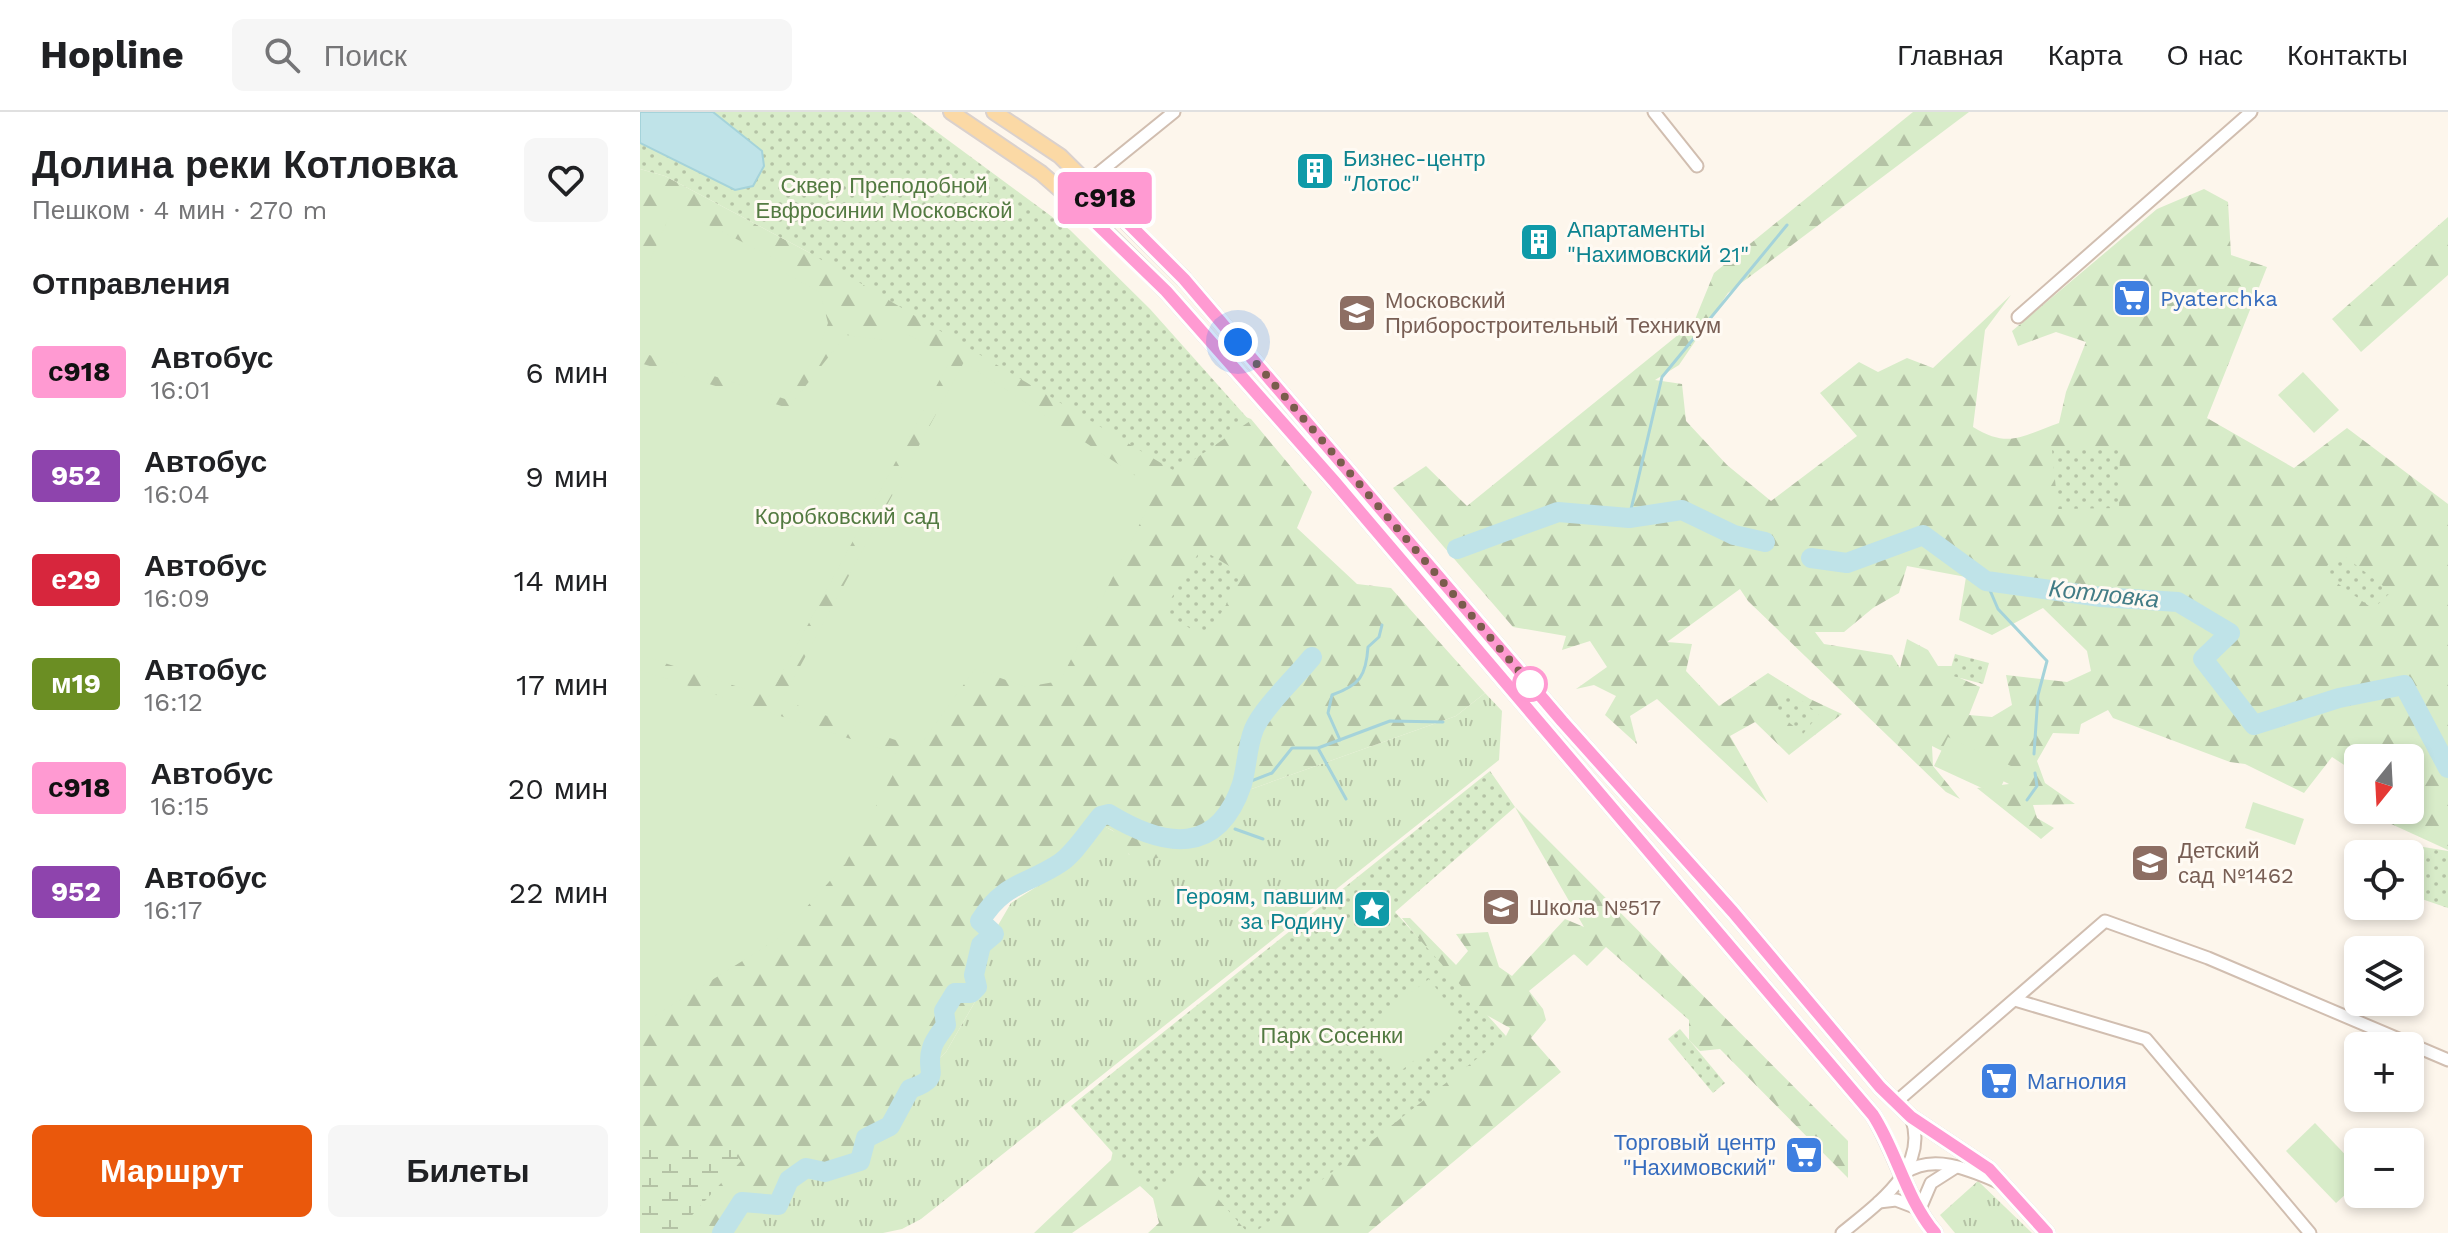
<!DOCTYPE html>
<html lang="ru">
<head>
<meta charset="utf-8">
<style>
  :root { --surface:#fff; --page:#f6f6f6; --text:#202124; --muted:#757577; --line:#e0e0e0; --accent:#ea580c }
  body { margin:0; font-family:"Work Sans",sans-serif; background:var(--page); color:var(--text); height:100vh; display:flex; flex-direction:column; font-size:30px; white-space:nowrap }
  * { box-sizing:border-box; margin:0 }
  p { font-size:26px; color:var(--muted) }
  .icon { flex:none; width:44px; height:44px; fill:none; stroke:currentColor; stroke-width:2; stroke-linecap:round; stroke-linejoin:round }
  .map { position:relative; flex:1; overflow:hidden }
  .side { display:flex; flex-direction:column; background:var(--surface); width:640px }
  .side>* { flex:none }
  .badge { padding:0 16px; border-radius:6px; font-size:28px; line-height:52px }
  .needle { width:52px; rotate:198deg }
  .tools { position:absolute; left:1704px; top:632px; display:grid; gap:16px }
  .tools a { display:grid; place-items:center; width:80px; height:80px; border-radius:12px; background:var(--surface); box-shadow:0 4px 12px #0003; font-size:40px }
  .you { position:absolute; width:40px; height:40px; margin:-20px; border:6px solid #fff; border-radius:50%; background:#1a73e8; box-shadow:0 0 0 12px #1a73e833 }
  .map>.badge { position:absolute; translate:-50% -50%; box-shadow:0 0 0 4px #fff }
  h2 { padding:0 32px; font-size:30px; line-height:72px }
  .round { display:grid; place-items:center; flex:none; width:84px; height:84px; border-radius:12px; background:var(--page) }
  .summary { display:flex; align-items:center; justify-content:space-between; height:136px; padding:0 32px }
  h1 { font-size:38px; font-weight:600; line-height:60px }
  .primary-button { display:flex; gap:16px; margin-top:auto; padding:16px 32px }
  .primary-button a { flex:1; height:92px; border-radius:12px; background:var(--accent); color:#fff; font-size:32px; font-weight:600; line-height:92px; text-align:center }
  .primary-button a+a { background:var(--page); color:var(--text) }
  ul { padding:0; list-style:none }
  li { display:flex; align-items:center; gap:24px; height:104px; padding:0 32px }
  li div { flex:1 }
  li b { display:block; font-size:30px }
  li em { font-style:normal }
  li .badge { min-width:88px; font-weight:700; text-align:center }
  header { display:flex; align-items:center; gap:48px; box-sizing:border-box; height:112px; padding:0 40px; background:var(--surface); border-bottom:2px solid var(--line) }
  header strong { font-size:38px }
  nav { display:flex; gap:44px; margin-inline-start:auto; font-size:28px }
  .search { width:560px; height:72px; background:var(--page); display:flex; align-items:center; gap:20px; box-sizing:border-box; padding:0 28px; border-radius:12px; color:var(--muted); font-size:30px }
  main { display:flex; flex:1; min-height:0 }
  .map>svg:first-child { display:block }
</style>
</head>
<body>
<header>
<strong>Hopline</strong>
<div class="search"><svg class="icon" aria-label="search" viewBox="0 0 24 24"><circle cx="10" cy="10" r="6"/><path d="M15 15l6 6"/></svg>Поиск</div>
<nav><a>Главная</a><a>Карта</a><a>О нас</a><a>Контакты</a></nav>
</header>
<main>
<section class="side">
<div class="summary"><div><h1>Долина реки Котловка</h1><p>Пешком · 4 мин · 270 m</p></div><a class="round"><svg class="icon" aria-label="heart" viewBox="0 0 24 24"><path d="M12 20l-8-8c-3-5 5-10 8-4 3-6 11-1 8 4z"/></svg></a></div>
<h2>Отправления</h2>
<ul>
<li><span class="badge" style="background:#ff9ad2;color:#111">с918</span><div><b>Автобус</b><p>16:01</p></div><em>6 мин</em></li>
<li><span class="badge" style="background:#8e44ad;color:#fff">952</span><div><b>Автобус</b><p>16:04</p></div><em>9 мин</em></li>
<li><span class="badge" style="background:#d7263d;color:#fff">е29</span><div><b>Автобус</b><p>16:09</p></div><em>14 мин</em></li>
<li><span class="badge" style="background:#6b8e23;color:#fff">м19</span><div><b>Автобус</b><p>16:12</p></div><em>17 мин</em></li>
<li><span class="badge" style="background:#ff9ad2;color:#111">с918</span><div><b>Автобус</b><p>16:15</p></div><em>20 мин</em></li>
<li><span class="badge" style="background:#8e44ad;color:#fff">952</span><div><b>Автобус</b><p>16:17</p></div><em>22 мин</em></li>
</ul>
<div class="primary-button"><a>Маршрут</a><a>Билеты</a></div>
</section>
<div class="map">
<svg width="1808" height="1121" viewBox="0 0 1808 1121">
  <defs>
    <pattern id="grass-tufts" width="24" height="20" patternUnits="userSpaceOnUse" patternTransform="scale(2)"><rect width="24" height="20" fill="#d8ecc9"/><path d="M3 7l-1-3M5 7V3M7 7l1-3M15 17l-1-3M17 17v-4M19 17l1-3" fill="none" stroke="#b4c2a5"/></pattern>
    <pattern id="forest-firs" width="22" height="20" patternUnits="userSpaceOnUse" patternTransform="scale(2)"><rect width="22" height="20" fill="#d8ecc9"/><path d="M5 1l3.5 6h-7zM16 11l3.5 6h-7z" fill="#b4c2a5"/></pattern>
    <pattern id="wetland-marsh" width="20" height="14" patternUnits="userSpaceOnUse" patternTransform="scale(2)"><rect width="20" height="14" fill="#d8ecc9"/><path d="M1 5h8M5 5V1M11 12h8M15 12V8" fill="none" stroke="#b4c2a5"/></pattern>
    <pattern id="park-dots" width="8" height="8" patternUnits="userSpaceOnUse" patternTransform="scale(2)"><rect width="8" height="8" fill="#d8ecc9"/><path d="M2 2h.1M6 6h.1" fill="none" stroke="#b4c2a5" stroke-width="1.8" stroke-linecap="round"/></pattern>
  </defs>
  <rect width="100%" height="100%" fill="#fdf6ec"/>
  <g fill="url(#grass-tufts)">
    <path d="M845,581L862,599L859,648L281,1107L262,1117L243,1121H77L101,1087L136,1090L148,1066L164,1052L189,1057L225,1024L248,1013L267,977L306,940L336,888L332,862L340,832L350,827L371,791L404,770L456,714H464L484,725L489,743L564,721L603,680L816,604Z"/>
    <path d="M1338,1069L1392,1121H1315L1300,1103Z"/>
  </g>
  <g fill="url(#forest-firs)" fill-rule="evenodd">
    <path d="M1273,0H1329L1088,181L1039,253L1015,268L1042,272L1046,309L1087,353L1131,389L1217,324L1180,281L1219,250L1238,260L1267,246L1293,256L1371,183L1345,218L1333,315C1369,337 1382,324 1419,311L1426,280L1446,230L1416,220L1378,234L1372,219L1517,97L1564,77L1588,90L1591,143L1627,155L1567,306L1654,356L1707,316L1808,392V738L1736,705V698H1770V646H1718V662L1692,645L1664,681L1605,652L1590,650L1473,606L1468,598L1441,612L1439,622L1413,621L1397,649L1405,671L1435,692L1393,693L1397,706L1414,716L1401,727L1337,676L1369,672L1292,634L1293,654L1320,687L1306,680L1108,489L1100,477L1027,530L1052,532L1046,559L1079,594L1128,561L1170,587L1202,602L1149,643L1115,610L1090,624L1128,691L1017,587L990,604L997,632L965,603L976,584L954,573L936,577L967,555L950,529L922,538L926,524L873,515L753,376L786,354L827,394L1054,210L1074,161ZM1267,454L1326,465L1319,508L1352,523L1403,496L1447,539L1451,559L1427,570L1366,563L1372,593L1352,605L1329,603L1340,575L1320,566L1312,554H1298L1288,538L1267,527L1260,556L1252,543L1184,532L1175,520H1204L1233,496L1259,481Z"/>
    <path d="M0,57L25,64L170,141L611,307L672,380L657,416L717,472L751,476L845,581L816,604L603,680L564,721L536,741L506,749L493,747C480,734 481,713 456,715C425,747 395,789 348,792L339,809L352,823L340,832L332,862L336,888L306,940L267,977L248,1013L225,1025L218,1048L189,1057L164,1052L148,1066L136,1090L101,1088L77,1121H0Z"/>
    <path d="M1808,105V163L1721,240L1692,207Z"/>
    <path d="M875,695L1208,1029V1066L1080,937L1060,939L1049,928V908L966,835L947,854L934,842L889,879L903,897L906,908L891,926L921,960L728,1121H508L519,1111L513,1086L500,1074L432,1121H394L471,1048L475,1029L866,924L870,916L832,895L762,806H770L816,853L828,839L816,822L848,820L859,855L872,864L925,807L944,815Z"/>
  </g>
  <path fill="url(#wetland-marsh)" d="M0,1038H91L101,1049L36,1121H0Z"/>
  <g fill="url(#park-dots)">
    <path d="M0,0H270L430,118L510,197L610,309L536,360L170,141L25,64L0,57Z"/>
    <path d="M1480,337L1479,396L1418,397L1412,338Z"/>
    <path d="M561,437L604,463L566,526L523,500Z"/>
    <path d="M1699,440L1751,480L1733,497L1682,460Z"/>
    <path d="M1315,542L1349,551L1343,572L1309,563Z"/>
    <path d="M1149,579L1179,602L1163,622L1134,598Z"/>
    <path d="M850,659L875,695L755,800L866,924L614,1121H608L549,1054L513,1086L431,994Z"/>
    <path d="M1771,733L1808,739V796L1770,783V742H1762Z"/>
    <path d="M1040,917L1085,971L1073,981L1028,927Z"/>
  </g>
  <g fill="#d8ecc9">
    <path d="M33,95L142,150L145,161L180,180L188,211L177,244L145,287L0,240V172Z"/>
    <path d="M251,214L312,245L129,585L0,543V251L148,296L206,223L243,228Z"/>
    <path d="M324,250L517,378L420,569L386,575L335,557L278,636L142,588Z"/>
    <path d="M1663,260L1699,298L1674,321L1638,283Z"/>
    <path d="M0,558L263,644L205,752L139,826L0,913Z"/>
    <path d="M1308,625L1371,654L1357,683L1294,654Z"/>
    <path d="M1613,690L1664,707L1655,733L1605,716Z"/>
    <path d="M789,867L823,911L758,961L724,916Z"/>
    <path d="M1675,1011L1718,1056V1071L1696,1091L1646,1039Z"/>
  </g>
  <path fill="#bfe3e8" stroke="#a5d3da" stroke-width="2" d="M0,0H73L122,39L124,54L113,74L95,78L0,31Z"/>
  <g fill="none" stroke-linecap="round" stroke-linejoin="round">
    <g stroke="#a5d3da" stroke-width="3">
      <path d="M989,406L1022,265L1147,113"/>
      <path d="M1346,469L1358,497L1407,549L1398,583L1394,642"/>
      <path d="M700,628L688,601L692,583C720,573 726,564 728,535L739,525L742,513"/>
      <path d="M679,638L706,687"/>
      <path d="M601,673L632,661L652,636H678L750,609L803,610"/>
      <path d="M1387,688L1397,674L1395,661"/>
      <path d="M582,713L587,714"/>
      <path d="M595,717L623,727"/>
    </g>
    <g stroke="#bfe3e8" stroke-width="20">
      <path d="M817,437L918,400L989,406L1042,398L1094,423L1125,430"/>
      <path d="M1171,446L1207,451L1283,423L1346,469L1461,485L1538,490L1590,521L1563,547L1614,613L1699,586L1764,573L1808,656"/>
      <path d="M82,1121L102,1090L138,1093L149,1068L166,1056L185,1060L220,1049L226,1026L250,1014L270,977C304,965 284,960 292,936C294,928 302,919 306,913L304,899L315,881H331L337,875L334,863L341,833L354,822L340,809C364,770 387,773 420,751C435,741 449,718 461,704L469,702C525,736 578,744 602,672C607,654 607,634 614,617C623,596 656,565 672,545"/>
    </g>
    <g stroke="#d1beb0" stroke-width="15">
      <g id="minor">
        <path d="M1014,0L1057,54"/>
        <path d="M429,85L534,0"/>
        <path d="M1378,205L1611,0"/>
        <path d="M1375,888L1506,927L1670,1121"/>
        <path d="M1256,990L1465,809L1568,846L1808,948"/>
        <path d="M1265,1061C1293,1041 1330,1058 1358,1070"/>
        <path d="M1239,1090L1256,1088L1277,1096"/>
        <path d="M1279,1099L1291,1071L1316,1055"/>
        <path d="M1202,1121C1237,1092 1290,1056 1271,1005"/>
      </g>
    </g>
    <g stroke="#dad1cd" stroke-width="18">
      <g id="major">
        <path d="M311,0L401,61L449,103L526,179L694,369L1233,1003C1256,1040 1267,1088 1295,1121"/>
        <path d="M354,0L420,44L544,167L922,609L1093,800L1240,975L1271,1005L1349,1057L1407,1121"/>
      </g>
    </g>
    <use href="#minor" stroke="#fff" stroke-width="11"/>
    <use href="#major" stroke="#fbd9a5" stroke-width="14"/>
  </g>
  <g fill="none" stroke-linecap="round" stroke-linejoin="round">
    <g stroke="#fff" stroke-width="18">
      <path id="line" d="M1295,1121C1266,1087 1257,1040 1233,1003L694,369L526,179L429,85L446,69L544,167L922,609L1093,800L1240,975L1271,1005L1349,1057L1407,1121"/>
    </g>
    <use href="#line" stroke="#ff9ad2" stroke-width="12"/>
    <path stroke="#7a5c4d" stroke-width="8" stroke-dasharray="0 14.4" d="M598,230L890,572"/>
  </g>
  <defs>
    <g id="building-square" transform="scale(2)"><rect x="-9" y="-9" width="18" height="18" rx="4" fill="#0f9aa8" stroke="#fffaf3"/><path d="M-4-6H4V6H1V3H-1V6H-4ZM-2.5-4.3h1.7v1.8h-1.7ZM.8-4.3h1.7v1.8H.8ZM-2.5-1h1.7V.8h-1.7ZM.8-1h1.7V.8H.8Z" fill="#fff"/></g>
    <g id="supermarket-square" transform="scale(2)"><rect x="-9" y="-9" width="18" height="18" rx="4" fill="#3f7fe0" stroke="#fffaf3"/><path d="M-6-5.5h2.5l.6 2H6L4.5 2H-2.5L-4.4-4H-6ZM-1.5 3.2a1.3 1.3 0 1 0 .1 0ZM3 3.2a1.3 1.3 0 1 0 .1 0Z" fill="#fff"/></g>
    <g id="university-square" transform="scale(2)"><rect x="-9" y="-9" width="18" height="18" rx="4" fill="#8d6e63" stroke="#fffaf3"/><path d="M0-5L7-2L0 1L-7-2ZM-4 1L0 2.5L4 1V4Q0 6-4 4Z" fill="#fff"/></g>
    <g id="school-square" transform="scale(2)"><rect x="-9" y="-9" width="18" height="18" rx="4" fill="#8d6e63" stroke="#fffaf3"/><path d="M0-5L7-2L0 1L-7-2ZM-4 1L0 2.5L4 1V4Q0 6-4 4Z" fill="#fff"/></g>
    <g id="sight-square" transform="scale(2)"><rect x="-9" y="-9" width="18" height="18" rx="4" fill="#0f9aa8" stroke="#fffaf3"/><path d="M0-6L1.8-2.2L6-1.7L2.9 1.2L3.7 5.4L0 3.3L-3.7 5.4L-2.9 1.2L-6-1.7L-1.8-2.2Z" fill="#fff"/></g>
  </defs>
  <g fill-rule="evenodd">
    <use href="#building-square" x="675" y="59"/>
    <use href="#building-square" x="899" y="130"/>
    <use href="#supermarket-square" x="1492" y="186"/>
    <use href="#university-square" x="717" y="201"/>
    <use href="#school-square" x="1510" y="751"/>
    <use href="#school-square" x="861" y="795"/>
    <use href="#sight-square" x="732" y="797"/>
    <use href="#supermarket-square" x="1359" y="969"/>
    <use href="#supermarket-square" x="1164" y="1043"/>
  </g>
  <circle fill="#fff" stroke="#ff9ad2" stroke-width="4" cx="890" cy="572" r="16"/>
  <g text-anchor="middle" stroke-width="6" stroke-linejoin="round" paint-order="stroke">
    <g font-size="22" fill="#0d838f" stroke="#fffaf3" text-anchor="start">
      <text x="703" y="54">Бизнес-центр<tspan x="703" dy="25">"Лотос"</tspan></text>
      <text x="927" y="125">Апартаменты<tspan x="927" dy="25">"Нахимовский 21"</tspan></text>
      <text x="704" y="792" text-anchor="end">Героям, павшим<tspan x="704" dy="25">за Родину</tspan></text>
    </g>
    <g font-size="22" fill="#537a41" stroke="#fffaf3">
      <text x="244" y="81">Сквер Преподобной<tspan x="244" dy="25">Евфросинии Московской</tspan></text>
      <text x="207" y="412">Коробковский сад</text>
      <text x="692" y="931">Парк Сосенки</text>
    </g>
    <g font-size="22" fill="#366cbe" stroke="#fffaf3" text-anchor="start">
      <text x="1520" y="194">Pyaterchka</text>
      <text x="1387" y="977">Магнолия</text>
      <text x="1136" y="1038" text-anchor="end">Торговый центр<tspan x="1136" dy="25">"Нахимовский"</tspan></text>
    </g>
    <g font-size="22" fill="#785e54" stroke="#fffaf3" text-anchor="start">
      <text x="745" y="196">Московский<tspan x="745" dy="25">Приборостроительный Техникум</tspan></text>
      <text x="1538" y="746">Детский<tspan x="1538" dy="25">сад №1462</tspan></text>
      <text x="889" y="803">Школа №517</text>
    </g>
    <g font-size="24" font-style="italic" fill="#437c86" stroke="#fffaf3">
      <text transform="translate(1464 482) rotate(6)" y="8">Котловка</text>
    </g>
  </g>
</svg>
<div class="tools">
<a><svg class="needle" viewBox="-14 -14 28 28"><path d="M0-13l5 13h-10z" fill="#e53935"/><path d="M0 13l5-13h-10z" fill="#757577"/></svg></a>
<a><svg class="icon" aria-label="locate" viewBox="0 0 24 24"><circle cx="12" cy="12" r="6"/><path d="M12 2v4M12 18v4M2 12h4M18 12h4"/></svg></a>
<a><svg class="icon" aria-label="layers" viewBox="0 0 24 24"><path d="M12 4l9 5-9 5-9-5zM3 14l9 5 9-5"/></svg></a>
<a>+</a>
<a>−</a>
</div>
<div class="you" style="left:598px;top:230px"></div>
<b class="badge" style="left:465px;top:86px;background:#ff9ad2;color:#111">с918</b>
</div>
</main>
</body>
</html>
